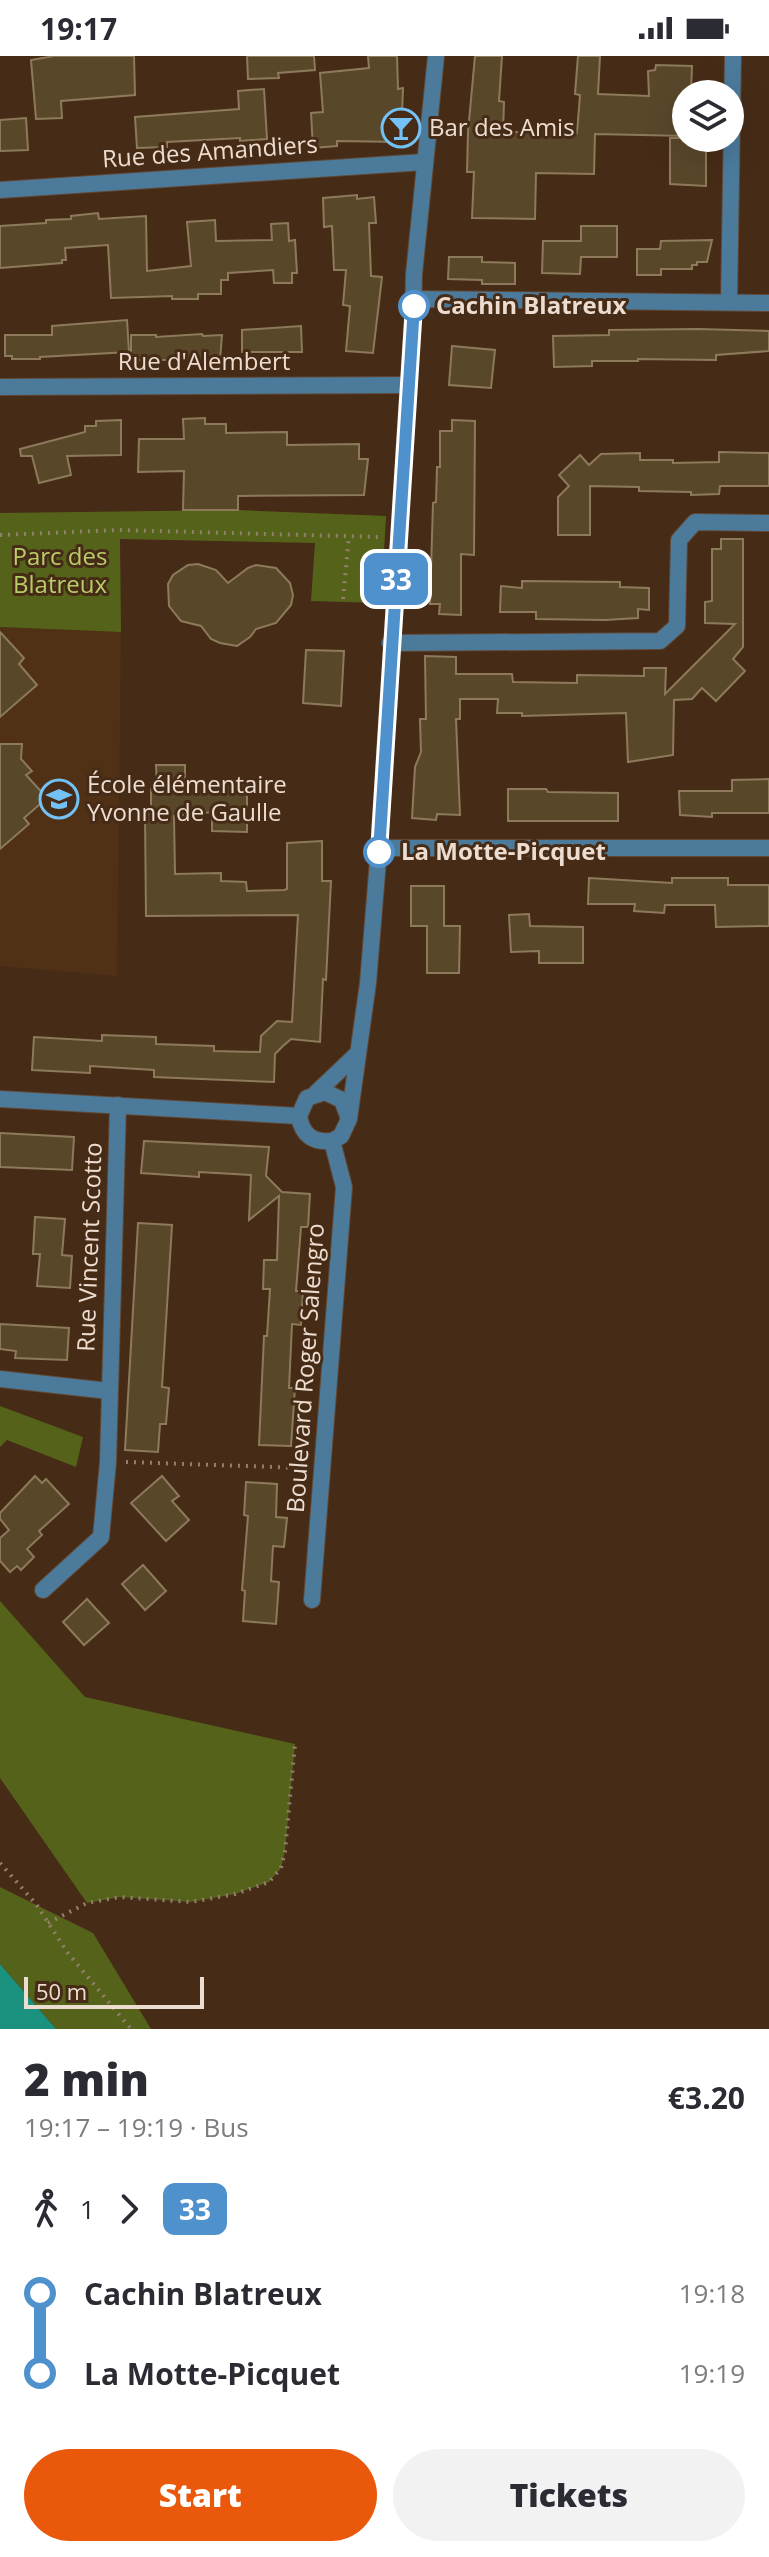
<!DOCTYPE html>
<html lang="en">
<head>
<meta charset="utf-8">
<style>
  :root { --surface:#fff; --page:#f2f2f3; --text:#2b2b33; --muted:#7c7c81; --accent:#ea580c }
  body { margin:0; font-family:"Open Sans",sans-serif; background:var(--page); color:var(--text); height:100vh; display:flex; flex-direction:column; font-size:30px; white-space:nowrap }
  * { box-sizing:border-box; margin:0 }
  p { font-size:26px; color:var(--muted) }
  .icon { flex:none; width:44px; height:44px; fill:none; stroke:currentColor; stroke-width:2; stroke-linecap:round; stroke-linejoin:round }
  .map { position:relative; height:1973px; overflow:hidden }
  .details { display:flex; flex-direction:column; background:var(--surface); flex:1 }
  .details>* { flex:none }
  .badge { padding:0 16px; border-radius:12px; font-size:28px; line-height:52px }
  .fabs { position:absolute; left:672px; top:24px; display:grid; gap:16px }
  .fabs a { display:grid; place-items:center; width:72px; height:72px; border-radius:50%; background:var(--surface); box-shadow:0 8px 32px #0002; font-size:40px }
  .scale { position:absolute; left:24px; bottom:20px; width:180px; box-sizing:border-box; padding-left:8px; border:4px solid #eddcd0; border-top:0; font-size:22px; line-height:28px; white-space:nowrap; color:#eddcd0; -webkit-text-stroke:6px #462c17; paint-order:stroke }
  .map>.badge { position:absolute; translate:-50% -50%; box-shadow:0 0 0 4px #fff }
  .legs { display:flex; align-items:center; gap:12px; height:88px; padding:0 24px; font-size:26px }
  .legs p { margin-inline-start:auto }
  .overview { display:flex; align-items:center; justify-content:space-between; height:136px; padding:0 24px }
  h1 { font-size:44px; font-weight:800; line-height:60px }
  .button { display:flex; gap:16px; margin-top:auto; padding:16px 24px }
  .button a { flex:1; height:92px; border-radius:48px; background:var(--accent); color:#fff; font-size:32px; font-weight:800; line-height:92px; text-align:center }
  .button a+a { background:var(--page); color:var(--text) }
  ul { padding:0 24px; list-style:none }
  li { display:flex; align-items:center; gap:28px; height:80px; font-size:30px }
  li i { display:grid; place-items:center; width:12px; height:100%; margin:0 10px; background:currentColor }
  li i::after { content:''; width:20px; height:20px; margin:-10px; border:6px solid; border-radius:50%; background:var(--surface) }
  li p { margin-inline-start:auto }
  li:first-child i { background:linear-gradient(#0000 50%,currentColor 0) }
  li:last-child i { background:linear-gradient(currentColor 50%,#0000 0) }
  .status { display:flex; justify-content:space-between; align-items:center; height:56px; padding:0 40px; background:var(--surface); direction:ltr }
  .status svg { height:22px; fill:currentColor }
  .map>svg:first-child { display:block }
</style>
</head>
<body>
<div class="status"><b>19:17</b><svg viewBox="0 0 49 12"><path d="M0 12V9h3v3zM5 12V6h3v6zM10 12V3h3v9zM15 12V0h3v12zM26 1h20v11H26zM47 4h2v5h-2z"/></svg></div>
<div class="map">
<svg width="769" height="1973" viewBox="0 0 769 1973">
  <rect width="100%" height="100%" fill="#462c17"/>
  <path fill="#503116" d="M0,571L121,576L117,920L0,910Z"/>
  <g fill="#55631a">
    <path d="M238,454L386,460L381,547L311,545L315,487L120,483L121,576L0,571V457Z"/>
    <path d="M0,1350L83,1381L76,1411L7,1384L0,1391Z"/>
    <path d="M0,1545L85,1641L295,1688L285,1795L281,1812L269,1826L235,1838L191,1846L120,1841L87,1847L0,1722Z"/>
    <path d="M0,1831L93,1877L151,1973H56L0,1908Z"/>
  </g>
  <path fill="#1b9180" d="M0,1908L56,1973H0Z"/>
  <g fill="#59472a" stroke="#8d7a5b" stroke-width="2">
    <path d="M54,0H134L135,39L61,45L62,62L36,63L31,4Z"/>
    <path d="M247,0H314L315,14L278,17L279,22L248,23Z"/>
    <path d="M368,0H397L398,33L403,32L401,86L337,85V90L313,92L311,57L323,56L320,17L369,12Z"/>
    <path d="M475,0H502L499,45L504,46L503,76L577,77L580,39L575,38L578,0H600L598,38L649,40L648,15L655,14L656,9L692,10L691,38H686V80L595,78L594,118L536,117L535,163L472,162L474,116H467L468,76Z"/>
    <path d="M264,33L267,83L240,85V82L167,86V91L137,92L135,61L239,53L238,35Z"/>
    <path d="M26,62L28,94L0,95V64Z"/>
    <path d="M670,82H706V130L670,128Z"/>
    <path d="M357,139V143L374,141L376,167H369L371,220L382,221L373,297L346,295L350,250L343,249L346,214H334L332,170L324,171L323,142Z"/>
    <path d="M98,157L99,163L146,160L147,215L191,210L187,166L215,164L216,185L272,184L271,168L288,167L289,185L295,184L297,217H292V227H274L273,214L228,217V224H221V238H198V243H172V240L111,242L108,189L65,192L66,204H62V207L0,212V170L46,167V164L71,163V160Z"/>
    <path d="M581,170H617V201H581L580,218L542,217L543,185H581Z"/>
    <path d="M712,184L707,206H697V209H692V213H661V219H637V193H660L661,185Z"/>
    <path d="M449,201H482V206L515,207V228H482V224L448,223Z"/>
    <path d="M127,264L129,296L40,301V303H12V300H5V279H52V270Z"/>
    <path d="M301,270L302,296H242V274Z"/>
    <path d="M698,273L769,275V295L716,299V304L638,303V305H592V310L554,311L553,280L609,279V274Z"/>
    <path d="M202,278L203,280L222,279L220,304H131V279H156V281Z"/>
    <path d="M452,290L495,294L491,332L449,329Z"/>
    <path d="M205,362V368H226V377L287,376V389L359,388V403H368L364,439L238,440V454H183L184,415L138,416L139,383H184L183,363Z"/>
    <path d="M121,364V399L67,400L71,419L39,427L32,400H21L20,393L85,376V370H96V365Z"/>
    <path d="M452,364L475,365L474,499L461,498V559L439,558L440,548H430L433,447L436,446L437,411H440V375H452Z"/>
    <path d="M719,396L769,397V430H720L719,438L691,439V436L639,435V431L590,430V479H558V441L569,430L559,419L580,399L589,409L601,398L640,397V404H673V407L719,406Z"/>
    <path d="M721,483H743V591L733,603L745,615L716,645L702,632L692,643L674,644L673,699L628,706L626,657L522,660V657H497L498,643H460V663H456L460,759L437,758L436,764L412,762L415,711L421,696L420,663H426L425,600L456,601V618H512L513,626L577,627V619L644,620V612H666L665,638L735,568L705,567V546L712,545V493H721Z"/>
    <path d="M198,508L216,514L228,527L248,512L256,509L276,512L290,527L293,539L291,549L276,567L256,573L250,581L237,590L220,587L211,583L201,570L181,565L169,550L168,528L173,519L188,509Z"/>
    <path d="M522,525L620,526V531L649,532V554L638,553V562L605,564L536,563V556H500L501,530L522,532Z"/>
    <path d="M0,576L24,602L19,608L37,629L0,661Z"/>
    <path d="M306,594L344,595L341,650L303,647Z"/>
    <path d="M0,688H22L21,703L32,715L26,719L47,742L24,762L29,768L0,793Z"/>
    <path d="M156,709H185V726H247V776L212,775V756L174,760L175,818L221,817V825L246,826L247,835L284,834L287,833V787L322,785V825H331L326,924L323,923L320,986L291,983L283,990L275,998L274,1026L154,1021V1014L90,1010V1017L32,1014L34,981L102,985V979L156,981V988L214,990V995L260,996L261,980L277,965L292,966L298,859L146,860L145,759L151,758V733H157Z"/>
    <path d="M769,723V757H712V761L680,759L679,735H732V724Z"/>
    <path d="M508,733H546L548,736L618,737V765H508Z"/>
    <path d="M589,822L672,827V822H728V829H769V870L716,871L715,849H665L664,857L634,855L635,848H588Z"/>
    <path d="M411,830H444V870H460L459,917H427V870H411Z"/>
    <path d="M529,858L530,870L583,871V907H539V895L511,896L509,859Z"/>
    <path d="M0,1077L74,1081L72,1114L0,1111Z"/>
    <path d="M144,1085L269,1091L266,1120L282,1136L310,1138L308,1171H301L296,1235H303L301,1269L292,1268L289,1332H295L291,1390L259,1389L264,1280H267L270,1233H263L264,1204H277L279,1140L249,1164L251,1119L199,1116V1121L141,1117Z"/>
    <path d="M35,1161L65,1163L62,1199L72,1200L70,1232L37,1230L40,1198H33Z"/>
    <path d="M138,1167L172,1169L162,1331L169,1332L166,1368H160L158,1396L125,1394Z"/>
    <path d="M0,1268L69,1272L67,1304L15,1302L16,1295L0,1293Z"/>
    <path d="M35,1420L42,1427L46,1423L69,1448L39,1475L42,1479L27,1493L34,1501L21,1514L17,1510L10,1516L0,1505V1482L9,1474L0,1463V1457Z"/>
    <path d="M162,1420L179,1440L172,1445L189,1464L166,1485L131,1447Z"/>
    <path d="M246,1426L277,1428L276,1461L287,1462L284,1491L273,1490L271,1525L279,1526L276,1568L243,1565L245,1535L242,1534L248,1460L244,1459Z"/>
    <path d="M143,1509L166,1535L145,1554L122,1528Z"/>
    <path d="M87,1543L109,1567L84,1589L63,1566Z"/>
  </g>
  <g fill="none" stroke-linecap="round" stroke-linejoin="round">
    <g stroke="#614835" stroke-width="18">
      <g id="street">
        <path d="M0,134L424,106"/>
        <path d="M414,243L769,247"/>
        <path d="M729,246L733,0"/>
        <path d="M0,331L409,329"/>
        <path d="M390,587L660,585L677,570L679,484L695,466L769,467"/>
        <path d="M379,792H769"/>
        <path d="M316,1037L358,997"/>
        <path d="M0,1043L299,1060"/>
        <path d="M349,1063L342,1044L325,1036L307,1042L299,1060C302,1079 313,1087 332,1085L341,1080L349,1063L368,927L379,792L413,260L414,218L436,0"/>
        <path d="M0,1323L109,1335"/>
        <path d="M43,1534L101,1481L108,1406L118,1049"/>
        <path d="M312,1544L344,1131L332,1085"/>
      </g>
    </g>
    <g stroke="#947f6e" stroke-width="4" stroke-dasharray="2 6" stroke-linecap="butt">
      <path d="M0,479L118,474L380,481"/>
      <path d="M343,543L349,480"/>
      <path d="M126,1406L305,1412"/>
      <path d="M0,1807L36,1848L67,1896L131,1973"/>
      <path d="M48,1867L87,1847L120,1841L191,1846L235,1838L269,1826L281,1812L285,1795L295,1688"/>
    </g>
    <use href="#street" stroke="#4b7a9b" stroke-width="16"/>
  </g>
  <g fill="none" stroke-linecap="round" stroke-linejoin="round">
    <g stroke="#fff" stroke-width="18">
      <path id="line-1" d="M379,796L414,250"/>
    </g>
    <use href="#line-1" stroke="#4f91cd" stroke-width="12"/>
  </g>
  <defs>
    <g id="bar-ring" transform="scale(2)"><circle r="9.5" fill="#462c17" stroke="#73c1f5" stroke-width="1.5"/><path d="M-6-5H6L.8 .8V4.5H3.5V6h-7V4.5H-.8V.8Z" fill="#73c1f5"/></g>
    <g id="school-ring" transform="scale(2)"><circle r="9.5" fill="#462c17" stroke="#73c1f5" stroke-width="1.5"/><path d="M0-5L7-2L0 1L-7-2ZM-4 1L0 2.5L4 1V4Q0 6-4 4Z" fill="#73c1f5"/></g>
  </defs>
  <g fill-rule="evenodd">
    <use href="#bar-ring" x="401" y="72"/>
    <use href="#school-ring" x="59" y="743"/>
  </g>
  <g fill="#fff" stroke="#4f91cd" stroke-width="4">
    <circle cx="414" cy="250" r="14"/>
    <circle cx="379" cy="796" r="14"/>
  </g>
  <g text-anchor="middle" stroke-width="6" stroke-linejoin="round" paint-order="stroke">
    <g font-size="24" fill="#eddcd0" stroke="#462c17" text-anchor="start">
      <text x="429" y="80">Bar des Amis</text>
      <text x="87" y="737">École élémentaire<tspan x="87" dy="28">Yvonne de Gaulle</tspan></text>
    </g>
    <g font-size="24" fill="#eddcd0" stroke="#462c17">
      <text transform="translate(210 96) rotate(-4)" y="8">Rue des Amandiers</text>
      <text x="204" y="314">Rue d'Alembert</text>
      <text transform="translate(90 1191) rotate(-88)" y="8">Rue Vincent Scotto</text>
      <text transform="translate(306 1312) rotate(-86)" y="8">Boulevard Roger Salengro</text>
    </g>
    <g font-size="24" font-weight="bold" fill="#eddcd0" stroke="#462c17" text-anchor="start">
      <text x="436" y="258">Cachin Blatreux</text>
      <text x="401" y="804">La Motte-Picquet</text>
    </g>
    <g font-size="24" fill="#b7cd67" stroke="#462c17">
      <text x="60" y="509">Parc des<tspan x="60" dy="28">Blatreux</tspan></text>
    </g>
  </g>
</svg>
<div class="fabs">
<a><svg class="icon" aria-label="layers" viewBox="0 0 24 24"><path d="M12 4l9 5-9 5-9-5zM3 14l9 5 9-5"/></svg></a>
</div>
<div class="scale">50 m</div>
<b class="badge" style="left:396px;top:523px;background:#4f91cd;color:#fff">33</b>
</div>
<section class="details">
<div class="overview"><div><h1>2 min</h1><p>19:17 – 19:19 · Bus</p></div><b>€3.20</b></div>
<div class="legs"><svg class="icon" aria-label="walk" viewBox="0 0 24 24"><circle cx="13" cy="4" r="2"/><path d="M13 8l-2 6 4 7M11 14l-3 7M7 12l3-4h3l4 4"/></svg>1<svg class="icon" aria-label="forward" viewBox="0 0 24 24"><path d="M9 5l7 7-7 7"/></svg><b class="badge" style="background:#4f91cd;color:#fff">33</b></div>
<ul>
<li><i style="color:#4f91cd"></i><b>Cachin Blatreux</b><p>19:18</p></li>
<li><i style="color:#4f91cd"></i><b>La Motte-Picquet</b><p>19:19</p></li>
</ul>
<div class="button"><a>Start</a><a>Tickets</a></div>
</section>
</body>
</html>
